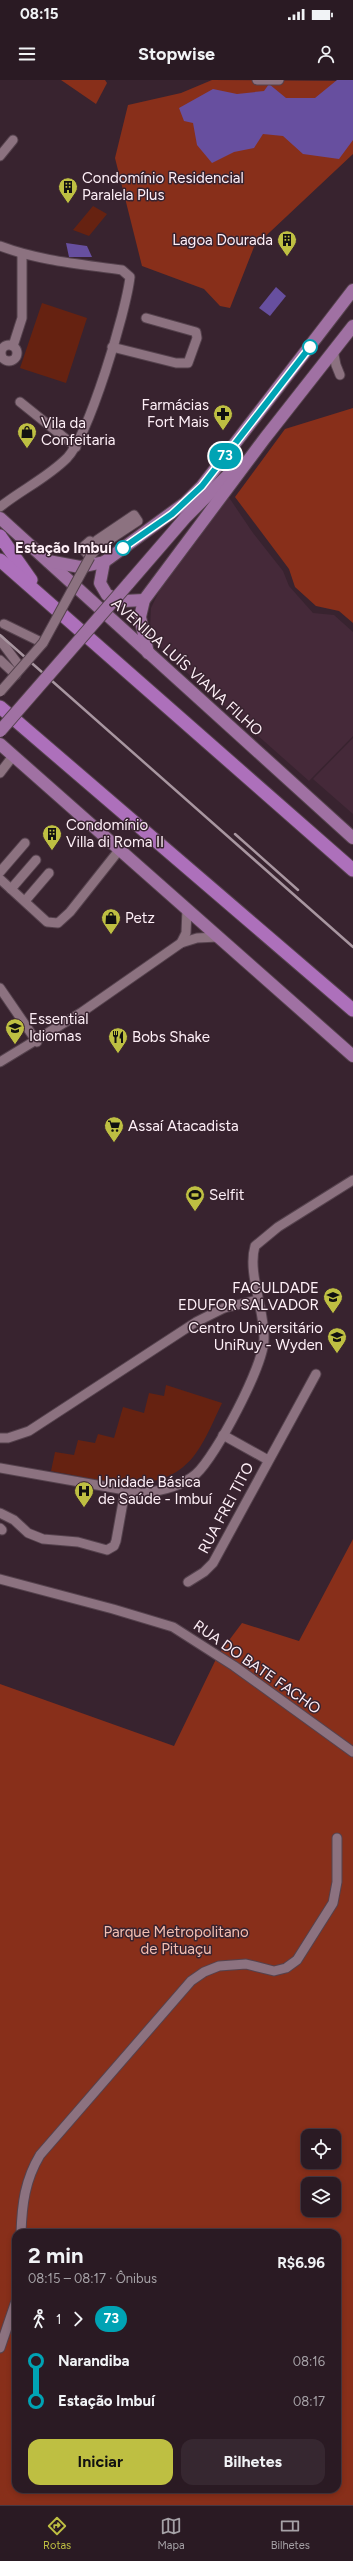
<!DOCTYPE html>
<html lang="pt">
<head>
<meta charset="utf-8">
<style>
  :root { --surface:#2a1a23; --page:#362730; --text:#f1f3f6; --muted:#a5a1a6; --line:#463841; --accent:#bebf42 }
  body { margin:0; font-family:Figtree,sans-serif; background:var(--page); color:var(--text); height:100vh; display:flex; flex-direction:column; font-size:15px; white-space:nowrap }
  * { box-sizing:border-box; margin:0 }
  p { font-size:13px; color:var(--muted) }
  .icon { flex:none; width:22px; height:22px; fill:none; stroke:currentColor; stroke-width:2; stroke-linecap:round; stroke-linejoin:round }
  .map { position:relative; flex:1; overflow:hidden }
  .drawer { position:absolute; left:12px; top:2149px; width:329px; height:264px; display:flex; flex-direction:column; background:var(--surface); border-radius:12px; box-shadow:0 2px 6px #0003,0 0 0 1px var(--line) }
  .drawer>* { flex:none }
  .badge { padding:0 8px; border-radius:13px; font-size:14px; line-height:26px }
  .buttons { position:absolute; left:301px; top:2049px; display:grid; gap:8px }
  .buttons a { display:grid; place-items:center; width:40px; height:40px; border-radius:8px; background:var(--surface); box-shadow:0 2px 6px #0003,0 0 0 1px var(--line); font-size:20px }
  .map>.badge { position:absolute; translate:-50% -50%; box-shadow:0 0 0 2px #fff }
  .legs { display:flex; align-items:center; gap:6px; height:44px; padding:0 16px; font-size:13px }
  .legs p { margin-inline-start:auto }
  .summary { display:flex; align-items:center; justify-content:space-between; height:68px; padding:0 16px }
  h1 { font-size:22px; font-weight:700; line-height:30px }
  .cta { display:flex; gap:8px; margin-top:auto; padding:8px 16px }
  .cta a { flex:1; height:46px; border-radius:12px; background:var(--accent); color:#111; font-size:16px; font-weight:700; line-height:46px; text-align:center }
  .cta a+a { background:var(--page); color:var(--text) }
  ul { padding:0 16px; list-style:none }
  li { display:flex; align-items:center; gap:14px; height:40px; font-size:15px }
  li i { display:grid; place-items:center; width:6px; height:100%; margin:0 5px; background:currentColor }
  li i::after { content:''; width:10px; height:10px; margin:-5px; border:3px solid; border-radius:50%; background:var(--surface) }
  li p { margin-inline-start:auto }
  li:first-child i { background:linear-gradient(#0000 50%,currentColor 0) }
  li:last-child i { background:linear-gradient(currentColor 50%,#0000 0) }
  .status { display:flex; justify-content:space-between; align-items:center; height:28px; padding:0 20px; background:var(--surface); direction:ltr }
  .status svg { height:11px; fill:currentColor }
  header { display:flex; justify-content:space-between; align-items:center; height:52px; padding:0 16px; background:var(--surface); font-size:18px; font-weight:700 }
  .dock { display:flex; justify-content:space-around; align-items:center; height:56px; border-top:1px solid var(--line); background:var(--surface); font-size:11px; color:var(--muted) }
  .dock a { display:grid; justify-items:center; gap:2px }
  .dock .current { color:var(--accent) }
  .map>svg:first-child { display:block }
</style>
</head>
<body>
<div class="status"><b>08:15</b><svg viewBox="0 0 49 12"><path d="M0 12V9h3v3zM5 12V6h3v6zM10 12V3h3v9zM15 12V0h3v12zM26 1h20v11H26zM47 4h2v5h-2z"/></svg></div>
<header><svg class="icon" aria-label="menu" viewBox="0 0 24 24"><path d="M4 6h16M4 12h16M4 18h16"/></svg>Stopwise<svg class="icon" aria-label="person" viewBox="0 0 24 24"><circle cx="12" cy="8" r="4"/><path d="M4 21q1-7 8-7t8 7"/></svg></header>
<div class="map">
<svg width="353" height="2425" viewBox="0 0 353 2425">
  <rect width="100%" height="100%" fill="#38232f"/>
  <g fill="#452939">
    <path d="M228,416L253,453L283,491L289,506L313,533L334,535L353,552V656L309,701L166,574L155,560L150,548L151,528L166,497Z"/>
    <path d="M353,658V734L313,699Z"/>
  </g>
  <g fill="#621">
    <path d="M93,126L107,134L89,156L73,150Z"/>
    <path d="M42,223L87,238L66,303L20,288Z"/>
    <path d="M166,1305L222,1323C214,1339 207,1358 196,1373C162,1421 99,1399 51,1391L55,1372L74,1375L78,1360L95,1363L98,1354L114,1358L123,1327L144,1333L149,1313L164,1316Z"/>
  </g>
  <g fill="#882f1a" fill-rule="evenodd">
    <path d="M61,0H105L107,3L96,24Z"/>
    <path d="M212,0L353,1V74L254,167L230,228L220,226L204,209L142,186L115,78L128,25L181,13Z"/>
    <path d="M353,328V543L339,531L316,526L295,507L289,489L235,417L285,349Z"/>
    <path d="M353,1459V2425H0V1604L174,1666L218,1575L242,1543L299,1561ZM308,2056H334V2082H308ZM308,2104H334V2130H308ZM16,2153H337V2409H16Z"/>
  </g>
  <g fill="#674f9f">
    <path d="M337,0H353V60L339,79L303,74L283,56L263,54L254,68L234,72L212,83L197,65L193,43L184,41L179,28L213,9L237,14L264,11L269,4L286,18H315Z"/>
    <path d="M66,163L87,166L92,177H69Z"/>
    <path d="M276,207L286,216L270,236L259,228Z"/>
  </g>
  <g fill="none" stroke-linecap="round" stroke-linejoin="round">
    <g stroke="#55424d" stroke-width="11">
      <g id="minor">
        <path d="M257,0H279"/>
        <path d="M0,76L13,60"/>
        <path d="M0,166C40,181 80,184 122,190L130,197C126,232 89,355 67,378C47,398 21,410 0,427"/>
        <circle cx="9" cy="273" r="8"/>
        <path d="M13,266L22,238V174"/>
        <path d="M112,267L176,283H188L197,258L196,252L146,238"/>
        <path d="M333,270L336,285L340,295"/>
        <path d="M20,322L76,367"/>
        <path d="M90,461L82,468L90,477L97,468L138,441L134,435L97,460L99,462L123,446"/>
        <path d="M4,544L43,563"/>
        <path d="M0,560L21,588"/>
        <path d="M0,580L16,595"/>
        <path d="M0,693L13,676"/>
        <path d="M0,792L25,763"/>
        <path d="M0,799L47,842L58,843L70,832L120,769"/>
        <path d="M11,809L36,780"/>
        <path d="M25,821L49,793"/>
        <path d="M181,863L186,853L187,829"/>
        <path d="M0,908L37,962"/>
        <path d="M0,982L82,932L181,863L197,858L218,857"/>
        <path d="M223,1355L268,1380"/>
        <path d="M0,1358H8L29,1351L196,1242L224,1228L258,1220"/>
        <path d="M0,1388L142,1413C161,1411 181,1407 196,1394C216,1376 264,1285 264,1259C265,1230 247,1193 255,1166L278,1147L353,1100"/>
        <path d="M0,1433L14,1440L28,1453L43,1459L78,1462L107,1470L114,1466L116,1461L125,1411"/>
        <path d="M0,1448L2,1450"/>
        <path d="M0,1499L113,1529L173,1547L234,1586L353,1672"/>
        <path d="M188,1502L204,1492L213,1483L316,1294"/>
        <path d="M21,2153C22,2124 25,2100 40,2075L191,1901L204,1892L219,1886L246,1884L274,1891L286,1888L297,1880L333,1823L337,1802V1758"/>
        <path d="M0,2268L16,2221"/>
      </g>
    </g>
    <g stroke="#55424d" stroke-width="14">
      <g id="major">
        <path d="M0,438L353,758"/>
        <path d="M48,481L80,487L104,482L185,423L202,406L243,353L353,210"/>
        <path d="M104,482L100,503L107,515L124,521L144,520"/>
        <path d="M128,504L185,438L233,390"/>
        <path d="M148,573L140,537L144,520L265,358L353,246"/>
        <path d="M0,664L353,976"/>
      </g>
    </g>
    <g stroke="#55424d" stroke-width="15">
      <g id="highway">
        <path d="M0,456L31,500"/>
        <path d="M0,480L353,790"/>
        <path d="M0,627L353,930"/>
      </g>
    </g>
    <use href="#minor" stroke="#8c7280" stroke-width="9"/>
    <use href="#major" stroke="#a071a3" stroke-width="12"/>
    <use href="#highway" stroke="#ad70bb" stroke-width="13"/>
    <g stroke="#a896a0" stroke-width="2.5">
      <path d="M0,555L353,867"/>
      <path d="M235,754L298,810"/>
    </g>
    <g stroke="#55424d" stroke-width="11" stroke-linecap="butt">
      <path id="minor-bridge" d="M0,612L43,563L90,477"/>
    </g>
    <g stroke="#55424d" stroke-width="14" stroke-linecap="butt">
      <path id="major-bridge" d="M0,651L128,504"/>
    </g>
    <use href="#minor-bridge" stroke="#8c7280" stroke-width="9"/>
    <use href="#major-bridge" stroke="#a071a3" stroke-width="12"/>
  </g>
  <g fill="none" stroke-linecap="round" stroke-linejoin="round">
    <g stroke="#fff" stroke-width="9">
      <path id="line-1" d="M123,468L172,434L202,406L310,267"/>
    </g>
    <use href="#line-1" stroke="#00a3b4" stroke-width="6"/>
  </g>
  <defs>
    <g id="building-pin" transform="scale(1)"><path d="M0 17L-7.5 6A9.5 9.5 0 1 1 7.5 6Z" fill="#bebf42" stroke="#38232f"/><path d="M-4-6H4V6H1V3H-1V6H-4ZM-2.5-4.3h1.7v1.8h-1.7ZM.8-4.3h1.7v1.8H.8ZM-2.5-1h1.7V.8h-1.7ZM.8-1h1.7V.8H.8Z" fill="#111"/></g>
    <g id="pharmacy-pin" transform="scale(1)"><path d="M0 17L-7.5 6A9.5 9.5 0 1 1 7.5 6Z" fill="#bebf42" stroke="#38232f"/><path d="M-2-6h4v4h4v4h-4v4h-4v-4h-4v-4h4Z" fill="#111"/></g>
    <g id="shop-pin" transform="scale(1)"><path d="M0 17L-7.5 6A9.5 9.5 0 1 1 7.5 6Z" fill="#bebf42" stroke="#38232f"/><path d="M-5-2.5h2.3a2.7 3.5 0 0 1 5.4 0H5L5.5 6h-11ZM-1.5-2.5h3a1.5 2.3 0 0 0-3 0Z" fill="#111"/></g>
    <g id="school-pin" transform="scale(1)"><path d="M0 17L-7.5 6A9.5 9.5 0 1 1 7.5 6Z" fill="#bebf42" stroke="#38232f"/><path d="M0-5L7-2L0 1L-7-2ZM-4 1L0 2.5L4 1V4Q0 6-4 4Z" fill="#111"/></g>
    <g id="restaurant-pin" transform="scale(1)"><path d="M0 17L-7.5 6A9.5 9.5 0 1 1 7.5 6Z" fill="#bebf42" stroke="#38232f"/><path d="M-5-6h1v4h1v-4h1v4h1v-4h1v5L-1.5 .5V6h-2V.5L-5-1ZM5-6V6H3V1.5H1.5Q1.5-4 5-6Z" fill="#111"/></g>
    <g id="supermarket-pin" transform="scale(1)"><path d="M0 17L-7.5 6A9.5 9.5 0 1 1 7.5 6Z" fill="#bebf42" stroke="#38232f"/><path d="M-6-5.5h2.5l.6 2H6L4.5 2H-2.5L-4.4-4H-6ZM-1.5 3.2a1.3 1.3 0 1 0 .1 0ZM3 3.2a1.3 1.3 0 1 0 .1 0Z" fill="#111"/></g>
    <g id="stadium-pin" transform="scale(1)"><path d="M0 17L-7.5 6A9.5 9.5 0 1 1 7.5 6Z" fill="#bebf42" stroke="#38232f"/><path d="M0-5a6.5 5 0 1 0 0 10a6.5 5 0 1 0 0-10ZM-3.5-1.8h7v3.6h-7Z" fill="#111"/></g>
    <g id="university-pin" transform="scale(1)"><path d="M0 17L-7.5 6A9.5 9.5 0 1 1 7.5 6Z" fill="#bebf42" stroke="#38232f"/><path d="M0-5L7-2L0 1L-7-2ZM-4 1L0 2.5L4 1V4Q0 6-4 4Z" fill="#111"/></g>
    <g id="hospital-pin" transform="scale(1)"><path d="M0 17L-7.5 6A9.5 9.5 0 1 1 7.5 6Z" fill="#bebf42" stroke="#38232f"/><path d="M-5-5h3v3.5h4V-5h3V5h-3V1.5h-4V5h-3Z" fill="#111"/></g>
  </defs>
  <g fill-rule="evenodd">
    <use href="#building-pin" x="68" y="107"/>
    <use href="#building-pin" x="287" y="160"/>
    <use href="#pharmacy-pin" x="223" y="334"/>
    <use href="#shop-pin" x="27" y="352"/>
    <use href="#building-pin" x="52" y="754"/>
    <use href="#shop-pin" x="111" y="838"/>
    <use href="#school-pin" x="15" y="948"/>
    <use href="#restaurant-pin" x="118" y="957"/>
    <use href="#supermarket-pin" x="114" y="1046"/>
    <use href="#stadium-pin" x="195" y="1115"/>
    <use href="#university-pin" x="333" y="1217"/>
    <use href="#university-pin" x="337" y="1257"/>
    <use href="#hospital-pin" x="84" y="1411"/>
  </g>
  <g fill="#fff" stroke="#00a3b4" stroke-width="2">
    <circle cx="310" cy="267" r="7"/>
    <circle cx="123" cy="468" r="7"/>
  </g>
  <g text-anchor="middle" stroke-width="3" stroke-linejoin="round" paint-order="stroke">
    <g font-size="15" fill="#feeff7" stroke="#38232f" text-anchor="start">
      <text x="82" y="103">Condomínio Residencial<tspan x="82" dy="17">Paralela Plus</tspan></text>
      <text x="273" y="165" text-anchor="end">Lagoa Dourada</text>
      <text x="209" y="330" text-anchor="end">Farmácias<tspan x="209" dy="17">Fort Mais</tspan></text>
      <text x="41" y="348">Vila da<tspan x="41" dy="17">Confeitaria</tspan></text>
      <text x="66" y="750">Condomínio<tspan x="66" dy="17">Villa di Roma II</tspan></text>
      <text x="125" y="843">Petz</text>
      <text x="29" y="944">Essential<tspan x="29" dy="17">Idiomas</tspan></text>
      <text x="132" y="962">Bobs Shake</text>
      <text x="128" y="1051">Assaí Atacadista</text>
      <text x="209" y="1120">Selfit</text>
      <text x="319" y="1213" text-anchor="end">FACULDADE<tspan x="319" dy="17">EDUFOR SALVADOR</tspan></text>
      <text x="323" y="1253" text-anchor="end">Centro Universitário<tspan x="323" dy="17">UniRuy - Wyden</tspan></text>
      <text x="98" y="1407">Unidade Básica<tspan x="98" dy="17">de Saúde - Imbuí</tspan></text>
    </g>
    <g font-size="15" font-weight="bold" fill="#feeff7" stroke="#38232f" text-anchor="end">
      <text x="112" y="473">Estação Imbuí</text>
    </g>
    <g font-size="15" fill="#feeff7" stroke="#38232f">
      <text transform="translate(187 587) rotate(42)" y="5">AVENIDA LUÍS VIANA FILHO</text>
      <text transform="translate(226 1428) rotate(-62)" y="5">RUA FREI TITO</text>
      <text transform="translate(257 1587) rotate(35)" y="5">RUA DO BATE FACHO</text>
    </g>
    <g font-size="15" fill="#f3bfb2" stroke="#38232f">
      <text x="176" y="1857">Parque Metropolitano<tspan x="176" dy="17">de Pituaçu</tspan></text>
    </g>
  </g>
</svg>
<div class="buttons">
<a><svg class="icon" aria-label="locate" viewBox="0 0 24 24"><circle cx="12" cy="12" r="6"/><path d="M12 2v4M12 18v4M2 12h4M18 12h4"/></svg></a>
<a><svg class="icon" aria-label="layers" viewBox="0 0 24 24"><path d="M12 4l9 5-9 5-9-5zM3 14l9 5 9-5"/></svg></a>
</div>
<b class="badge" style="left:225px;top:376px;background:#00a3b4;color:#fff">73</b>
<section class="drawer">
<div class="summary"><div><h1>2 min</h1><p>08:15 – 08:17 · Ônibus</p></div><b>R$6.96</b></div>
<div class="legs"><svg class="icon" aria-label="walk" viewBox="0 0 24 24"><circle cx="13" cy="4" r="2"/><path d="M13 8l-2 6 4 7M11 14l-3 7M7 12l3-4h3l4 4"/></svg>1<svg class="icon" aria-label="forward" viewBox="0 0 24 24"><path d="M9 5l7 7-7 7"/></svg><b class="badge" style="background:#00a3b4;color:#fff">73</b></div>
<ul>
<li><i style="color:#00a3b4"></i><b>Narandiba</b><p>08:16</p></li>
<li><i style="color:#00a3b4"></i><b>Estação Imbuí</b><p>08:17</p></li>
</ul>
<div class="cta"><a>Iniciar</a><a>Bilhetes</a></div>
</section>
</div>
<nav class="dock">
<a class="current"><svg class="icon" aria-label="directions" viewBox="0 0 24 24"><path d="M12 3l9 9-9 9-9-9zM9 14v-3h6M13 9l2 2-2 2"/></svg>Rotas</a>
<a><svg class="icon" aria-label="map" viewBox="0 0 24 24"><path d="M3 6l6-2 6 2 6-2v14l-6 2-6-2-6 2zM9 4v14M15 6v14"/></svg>Mapa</a>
<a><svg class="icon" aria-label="tickets" viewBox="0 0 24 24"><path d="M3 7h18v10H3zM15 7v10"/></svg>Bilhetes</a>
</nav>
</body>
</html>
